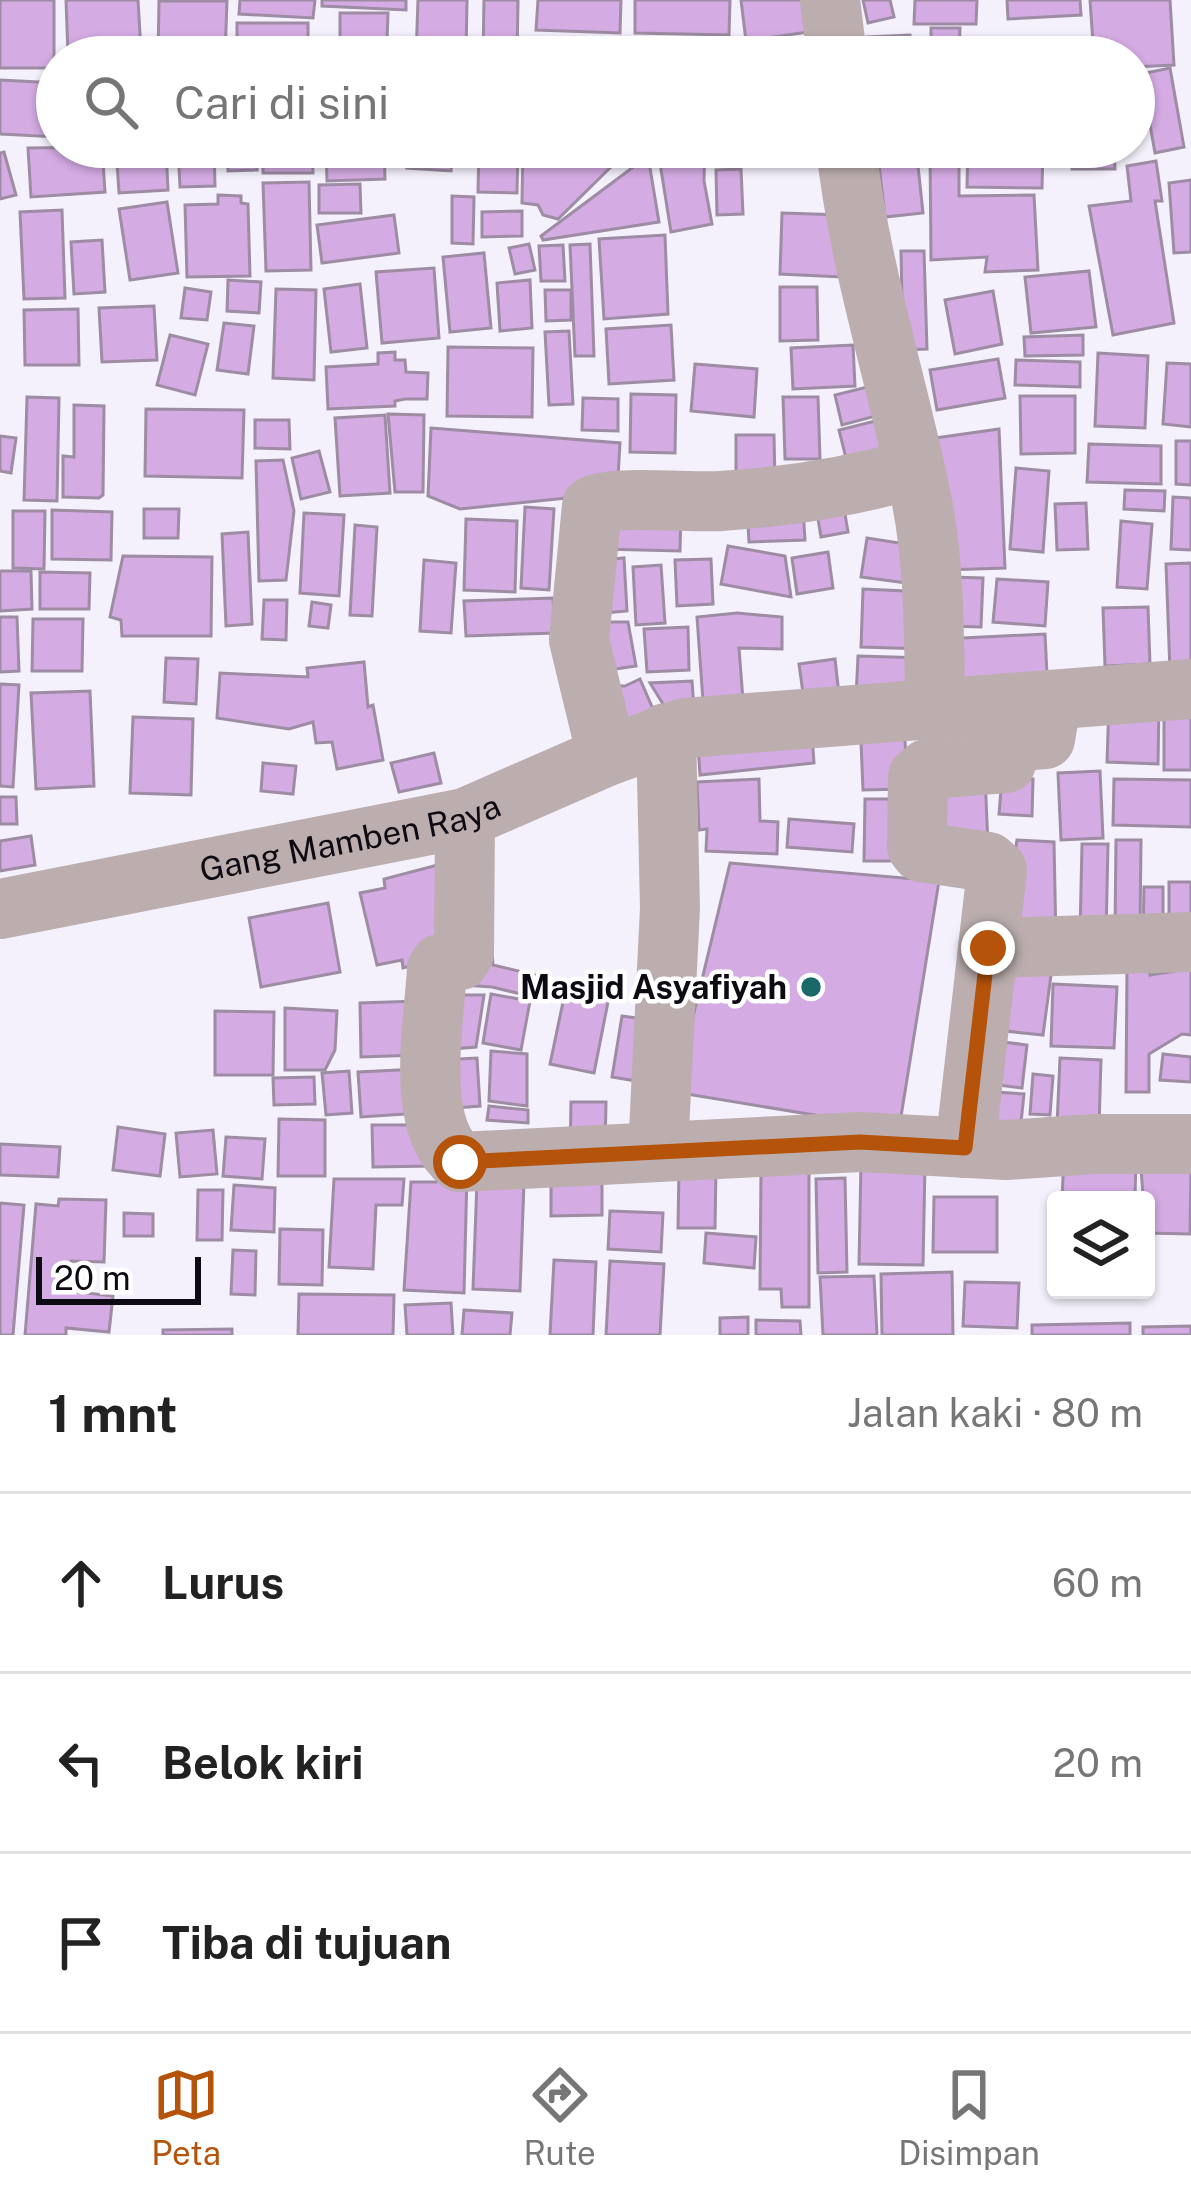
<!DOCTYPE html>
<html lang="id">
<head>
<meta charset="utf-8">
<style>
	:root { --surface:#fff; --page:#f2f2f2; --text:#222; --muted:#767676; --line:#e0e0e0; --accent:#b45309 }
	body { margin:0; font-family:"Public Sans",sans-serif; background:var(--page); color:var(--text) }
	.controls { position:absolute; right:36px; bottom:36px; display:grid; overflow:hidden; border-radius:12px; box-shadow:0 3px 9px #0004 }
	.controls button { width:108px; height:108px; display:grid; place-items:center; padding:0; border:0; border-bottom:3px solid var(--line); background:var(--surface); color:var(--text); font:60px sans-serif }
	.scale { position:absolute; left:36px; bottom:30px; width:165px; box-sizing:border-box; padding-left:12px; border:6px solid #0d0a13; border-top:0; font-size:33px; line-height:42px; white-space:nowrap; color:#0d0a13; -webkit-text-stroke:9px #fff; paint-order:stroke }
	.stop { position:absolute; width:36px; height:36px; margin:-27px; border:9px solid #b45309; border-radius:50%; background:#fff }
	.stop.end { background:#b45309; border-color:#fff; box-shadow:0 3px 12px #0008 }
	.list { margin:0; padding:0; list-style:none }
	h2 { display:flex; justify-content:space-between; align-items:center; height:156px; margin:0; padding:0 48px; font-size:51px }
	h2 small { font-size:39px; font-weight:400; color:var(--muted) }
	.list li { display:grid; grid-template-columns:78px 1fr auto; gap:36px; align-items:center; box-sizing:border-box; height:180px; padding:0 48px; border-top:3px solid var(--line) }
	.list b { display:block; font-size:45px; white-space:nowrap }
	.list em { font-size:39px; font-style:normal; color:var(--muted) }
	.icon { flex:none; width:66px; height:66px; fill:none; stroke:currentColor; stroke-width:2; stroke-linecap:round; stroke-linejoin:round }
	.map { position:relative; flex:none; width:1191px; height:1335px; overflow:hidden }
	.search { position:absolute; background:var(--surface); box-shadow:0 3px 9px #0004; left:36px; right:36px; top:36px; height:132px; display:flex; align-items:center; gap:30px; box-sizing:border-box; padding:0 42px; border-radius:66px; color:var(--muted); font-size:45px }
	.sheet { height:696px; background:var(--surface) }
	nav { display:flex; justify-content:space-around; align-items:center; box-sizing:border-box; height:168px; border-top:3px solid var(--line); background:var(--surface); font-size:33px; color:var(--muted) }
	nav a { display:grid; justify-items:center; gap:6px }
	nav .on { color:var(--accent) }
	.map>svg:first-child { display:block }
	.building { fill:#d4abe3; stroke:#9d8ca3; stroke-width:3 }
	.lines { fill:none; stroke-linecap:round; stroke-linejoin:round }
	.street { stroke:#bcaeae; stroke-width:60 }
	.route { stroke:#b45309; stroke-width:15 }
	.poi-dot { fill:#1b6869; stroke:#fff; stroke-width:4.5 }
	.labels { text-anchor:middle; stroke-width:9; stroke-linejoin:round; paint-order:stroke }
	.street-label { font-size:33px; fill:#0d0a13; stroke:#fff }
	.poi-label { font-size:33px; font-weight:bold; fill:#0d0a13; stroke:#fff; text-anchor:end }
</style>
</head>
<body>
<div class="map">
<svg width="1191" height="1335" viewBox="0 0 1191 1335">
	<rect width="100%" height="100%" fill="#f4f1fc"/>
	<!-- building -->
	<g class="building">
		<rect x="0" y="0" width="54" height="68"/>
		<path d="M66,0H138L141,50L68,54Z"/>
		<path d="M240,0H315L313,18L239,14Z"/>
		<path d="M322,0H406V10L322,6Z"/>
		<path d="M418,0H467L466,57H416Z"/>
		<path d="M484,0H518L517,57H483Z"/>
		<path d="M538,0H621L620,33L536,30Z"/>
		<path d="M635,0H730L729,35L635,33Z"/>
		<path d="M741,0H811L815,31L746,41Z"/>
		<path d="M863,0H890L894,17L868,23Z"/>
		<path d="M915,0H977L976,24H914Z"/>
		<path d="M1007,0H1080L1081,15L1008,19Z"/>
		<path d="M1090,0H1170L1174,65L1134,67V57H1094Z"/>
		<path d="M159,1H227L225,57H158Z"/>
		<path d="M340,13H388L387,41L340,39Z"/>
		<rect x="237" y="23" width="71" height="27"/>
		<path d="M931,28H960L959,57H931Z"/>
		<path d="M910,35L911,57H868L867,37Z"/>
		<path d="M623,40L622,57H533L532,41Z"/>
		<path d="M637,41L740,47L739,57H636Z"/>
		<path d="M331,44L388,46L387,57H330Z"/>
		<path d="M806,45L807,57H750V47Z"/>
		<path d="M1170,68L1184,147L1155,153L1141,74Z"/>
		<path d="M0,80L57,83V137L0,134Z"/>
		<path d="M102,147L105,192L31,197L28,148Z"/>
		<path d="M116,147H166L168,190L119,193Z"/>
		<path d="M178,147H214L215,186L180,187Z"/>
		<path d="M228,147H256L257,170L228,171Z"/>
		<path d="M263,147H312L313,173H263Z"/>
		<path d="M326,147H384L385,179L327,181Z"/>
		<path d="M408,147H453L451,171L407,168Z"/>
		<path d="M479,147H518L517,193L478,192Z"/>
		<path d="M523,147H616L617,161L558,219L543,215L538,205L522,203Z"/>
		<path d="M689,147H705L704,181L712,224L671,232L659,157L689,152Z"/>
		<path d="M712,147H751L750,162L711,160Z"/>
		<path d="M760,147H814V159L760,160Z"/>
		<path d="M877,147H916L923,213L885,217Z"/>
		<path d="M930,147H959V196L1034,195L1038,270L985,272L987,257L931,260Z"/>
		<path d="M968,147H1043L1042,188L967,187Z"/>
		<path d="M1071,147H1114L1115,169H1072Z"/>
		<path d="M4,152L16,195L0,199V153Z"/>
		<path d="M648,156L659,222L543,240L541,236Z"/>
		<path d="M1156,161L1162,201H1155L1174,323L1113,335L1089,206L1131,201L1127,166Z"/>
		<path d="M741,169L743,214L717,215L716,170Z"/>
		<path d="M1191,180V252L1174,253L1169,183Z"/>
		<path d="M309,182L311,270L266,271L263,183Z"/>
		<path d="M360,184L361,213H319V185Z"/>
		<path d="M218,195L241,196V203L248,204L250,276L187,277L185,205L218,204Z"/>
		<path d="M452,196L474,197L473,244L452,243Z"/>
		<path d="M167,202L178,273L130,280L119,209Z"/>
		<path d="M62,210L65,298L24,299L20,212Z"/>
		<path d="M522,211V236L482,237V212Z"/>
		<path d="M782,213L843,215L841,277L780,274Z"/>
		<path d="M394,215L399,253L322,263L317,225Z"/>
		<path d="M665,235L668,314L604,319L599,239Z"/>
		<path d="M102,240L105,292L74,294L71,242Z"/>
		<path d="M529,244L535,270L515,274L509,248Z"/>
		<path d="M590,244L594,356H575L570,245Z"/>
		<path d="M563,245L565,281H541L539,246Z"/>
		<path d="M901,251H924L927,349L903,350Z"/>
		<path d="M484,253L491,328L450,332L443,257Z"/>
		<path d="M434,268L439,338L382,343L376,272Z"/>
		<path d="M1089,271L1096,327L1031,333L1025,277Z"/>
		<path d="M228,280L261,282L259,313L227,311Z"/>
		<path d="M530,280L532,328L500,331L497,283Z"/>
		<path d="M360,284L367,348L331,352L324,289Z"/>
		<path d="M780,287H817L818,340L780,341Z"/>
		<path d="M185,288L211,292L207,320L181,318Z"/>
		<path d="M276,289L316,290L314,380L273,378Z"/>
		<path d="M545,290H571V320L546,321Z"/>
		<path d="M993,291L1002,344L955,354L945,300Z"/>
		<path d="M154,306L157,360L102,362L99,308Z"/>
		<path d="M78,309L79,365H25L24,310Z"/>
		<path d="M224,323L254,326L248,374L217,370Z"/>
		<path d="M671,325L674,380L609,384L606,329Z"/>
		<path d="M569,331L573,404L549,405L545,332Z"/>
		<path d="M170,335L208,344L195,395L157,385Z"/>
		<path d="M1083,335V355L1025,356L1024,337Z"/>
		<path d="M853,345L855,386L793,389L791,348Z"/>
		<path d="M448,347L533,348L532,417L447,416Z"/>
		<path d="M395,352V360H405L406,372L428,373L427,399H405L395,401V406L328,409L326,367L378,364V353Z"/>
		<path d="M1098,353L1148,356L1145,428L1095,426Z"/>
		<path d="M998,359L1005,398L937,410L930,370Z"/>
		<path d="M1016,360L1080,362V387L1015,385Z"/>
		<path d="M1167,363L1191,364V427L1163,424Z"/>
		<path d="M695,364L757,369L754,417L691,411Z"/>
		<path d="M879,384L887,413L842,425L835,395Z"/>
		<path d="M631,394L676,395L675,453L630,452Z"/>
		<path d="M1020,396H1075V453L1021,454Z"/>
		<path d="M27,397L59,398L57,501L24,500Z"/>
		<path d="M783,397H818L820,459H785Z"/>
		<path d="M583,398L618,399V431L582,430Z"/>
		<path d="M74,405L104,406L103,495L99,498L63,497V456L74,457Z"/>
		<path d="M146,409L244,410L242,478L145,476Z"/>
		<path d="M388,414L424,415L423,492H395Z"/>
		<path d="M385,415L390,493L340,496L335,418Z"/>
		<path d="M255,420H289L290,449L255,448Z"/>
		<path d="M879,420L891,468L851,478L839,430Z"/>
		<path d="M431,428L620,443L618,478L567,498L460,509L428,496Z"/>
		<path d="M999,429L1005,568L946,570L928,439Z"/>
		<path d="M736,435H774L775,483H736Z"/>
		<path d="M0,436L16,438L11,473L0,471Z"/>
		<path d="M1176,441H1191V485L1176,484Z"/>
		<path d="M1089,444L1161,446V484L1087,482Z"/>
		<path d="M319,451L330,492L301,499L292,458Z"/>
		<path d="M283,460L294,511L286,580L259,581L256,461Z"/>
		<path d="M1016,468L1049,471L1043,552L1010,549Z"/>
		<path d="M1125,490L1165,491L1164,511L1124,509Z"/>
		<path d="M842,496L848,532L821,537L815,501Z"/>
		<path d="M1173,497L1191,498V550L1171,549Z"/>
		<path d="M1086,503L1088,549L1057,550L1055,504Z"/>
		<path d="M525,507L554,509L549,590L521,588Z"/>
		<path d="M803,508L805,540L749,542L747,510Z"/>
		<path d="M144,509H179L178,538H144Z"/>
		<path d="M52,510L112,512L111,560L52,559Z"/>
		<path d="M602,510L681,512L680,551L601,549Z"/>
		<path d="M13,511H45L44,569L13,568Z"/>
		<path d="M304,513L344,515L339,596L300,593Z"/>
		<path d="M466,519L517,521L515,592L464,590Z"/>
		<path d="M1121,521L1152,524L1147,589L1117,587Z"/>
		<path d="M355,525L377,527L372,616L350,615Z"/>
		<path d="M248,532L252,624L226,626L222,534Z"/>
		<path d="M867,538L912,545L907,583L861,577Z"/>
		<path d="M728,546L785,556L791,597L721,584Z"/>
		<path d="M828,552L833,588L797,594L792,558Z"/>
		<path d="M123,556L212,557L211,636H122L121,620L110,617Z"/>
		<path d="M624,558L627,611L594,614L591,561Z"/>
		<path d="M711,559L713,604L677,606L675,560Z"/>
		<path d="M424,560L456,563L451,633L420,631Z"/>
		<path d="M1191,563V670L1170,671L1166,564Z"/>
		<path d="M661,565L665,623L636,625L633,567Z"/>
		<path d="M0,571H31L32,609L0,611Z"/>
		<path d="M40,572L90,573L89,609H40Z"/>
		<path d="M950,577L983,578L981,627L948,626Z"/>
		<path d="M997,579L1048,582L1045,626L993,622Z"/>
		<path d="M863,589L926,592L924,649L861,647Z"/>
		<path d="M553,598L555,633L466,636L464,601Z"/>
		<path d="M264,600H287L286,640L262,639Z"/>
		<path d="M312,602L331,605L328,628L309,626Z"/>
		<path d="M1148,607L1150,664L1105,666L1103,608Z"/>
		<path d="M737,613L782,617V649L739,648L744,713L704,715L697,617Z"/>
		<path d="M0,617H17L19,671L0,672Z"/>
		<path d="M33,619H83L82,671H32Z"/>
		<path d="M588,622H628L636,666L602,671Z"/>
		<path d="M688,627L689,670L647,672L644,629Z"/>
		<path d="M1045,634L1048,694L945,699L943,639Z"/>
		<path d="M858,656L925,658L923,701L856,698Z"/>
		<path d="M166,658L198,659L196,704L164,702Z"/>
		<path d="M835,659L840,703L805,708L799,664Z"/>
		<path d="M364,662L368,707L373,705L383,760L337,769L332,742L316,743L313,722L289,729L217,718L220,673L308,677L307,668Z"/>
		<path d="M640,679L659,723L620,747L601,685L625,686Z"/>
		<path d="M692,681L695,721L674,722L650,683Z"/>
		<path d="M0,684L19,685L13,787L0,786Z"/>
		<path d="M90,691L94,786L36,789L31,693Z"/>
		<rect x="1164" y="696" width="27" height="74"/>
		<path d="M1109,702L1159,703L1158,764L1107,762Z"/>
		<path d="M904,715L907,789L863,790L860,718Z"/>
		<path d="M133,717L193,719L191,795L130,793Z"/>
		<path d="M697,730L812,734L814,763L700,775Z"/>
		<path d="M434,753L441,783L399,792L391,763Z"/>
		<path d="M263,763L296,766L293,794L261,791Z"/>
		<path d="M1100,771L1103,838L1061,840L1058,773Z"/>
		<path d="M985,775L988,845L927,847L924,778Z"/>
		<path d="M1002,778L1033,779L1032,816L999,814Z"/>
		<path d="M759,779L760,821L778,822L777,854L706,851L707,829L699,830L697,782Z"/>
		<path d="M1114,779L1191,780V827L1113,825Z"/>
		<path d="M0,797H16L17,824H0Z"/>
		<path d="M865,799H908L909,861H864Z"/>
		<path d="M789,819L854,824L852,852L787,847Z"/>
		<path d="M31,836L35,865L0,871V841Z"/>
		<path d="M1017,840L1054,842L1056,943L1000,942Z"/>
		<path d="M1116,840H1141L1140,930H1115Z"/>
		<path d="M1082,844H1108L1106,935L1080,934Z"/>
		<path d="M453,861L459,954L403,968L402,960L377,965L360,893L385,888L384,879Z"/>
		<path d="M730,863L939,881L899,1129L675,1092Z"/>
		<rect x="1169" y="882" width="22" height="53"/>
		<path d="M1144,887H1163V936H1143Z"/>
		<path d="M328,903L340,972L261,987L249,918Z"/>
		<path d="M489,913L493,965L535,975L529,996L492,987L446,984Z"/>
		<path d="M995,953L1053,960L1043,1035L986,1029Z"/>
		<path d="M1191,953V1035L1182,1034L1149,1054V1092H1126L1127,969L1149,968L1150,975L1175,971Z"/>
		<path d="M567,983L610,992L594,1073L550,1064Z"/>
		<path d="M1053,984L1117,987L1114,1048L1051,1046Z"/>
		<path d="M491,994L530,1001L521,1050L483,1043Z"/>
		<path d="M443,995H484L476,1047L439,1050Z"/>
		<path d="M417,1001L419,1055L361,1057L360,1003Z"/>
		<path d="M285,1008L337,1011L335,1050L325,1070H285Z"/>
		<path d="M215,1011L274,1012L273,1075H215Z"/>
		<path d="M622,1016L644,1019L636,1081L612,1077Z"/>
		<path d="M987,1040L1027,1045L1022,1088L982,1083Z"/>
		<path d="M491,1051L527,1054V1106L489,1101Z"/>
		<path d="M1163,1054L1191,1057V1082L1160,1080Z"/>
		<path d="M477,1058L480,1106L443,1109L440,1060Z"/>
		<path d="M1060,1058L1101,1060L1099,1128L1057,1125Z"/>
		<path d="M418,1069L420,1113L361,1117L358,1072Z"/>
		<path d="M349,1071L352,1113L326,1115L322,1073Z"/>
		<path d="M1033,1074L1053,1076L1050,1115L1030,1114Z"/>
		<path d="M314,1077L315,1104L274,1105L273,1078Z"/>
		<path d="M981,1091L1024,1094L1019,1142L978,1138Z"/>
		<path d="M571,1102H606L605,1151H570Z"/>
		<path d="M489,1106L528,1110V1123L487,1120Z"/>
		<path d="M279,1119L325,1120V1176H278Z"/>
		<path d="M372,1125H433L434,1166L373,1167Z"/>
		<path d="M118,1127L165,1134L160,1176L113,1170Z"/>
		<path d="M213,1130L217,1174L180,1177L176,1133Z"/>
		<path d="M226,1137L265,1139L262,1179L223,1176Z"/>
		<path d="M0,1144L60,1147L58,1177L0,1175Z"/>
		<path d="M1064,1153L1136,1156L1135,1200H1062Z"/>
		<path d="M861,1163L925,1165L923,1265L859,1264Z"/>
		<path d="M602,1164V1215L551,1216V1165Z"/>
		<path d="M679,1167L716,1168L715,1228H678Z"/>
		<path d="M809,1168V1307H782L781,1289H760L761,1170Z"/>
		<path d="M1141,1169H1191L1190,1234L1146,1233Z"/>
		<path d="M442,1173L467,1174L464,1293L404,1290L411,1182H436Z"/>
		<path d="M845,1178L847,1272L818,1273L816,1179Z"/>
		<path d="M334,1179H404L402,1205H376L373,1269L329,1267Z"/>
		<path d="M477,1181L524,1183L520,1291L473,1289Z"/>
		<path d="M234,1185L275,1188L274,1232L231,1230Z"/>
		<path d="M198,1190H223L222,1240H197Z"/>
		<path d="M934,1197H997V1252H933Z"/>
		<path d="M59,1199L106,1200L104,1262L71,1261L69,1291L113,1296L109,1332L66,1328V1335H25L36,1204L58,1206Z"/>
		<path d="M0,1203L24,1205L13,1335H0Z"/>
		<path d="M610,1211L663,1213L661,1252L608,1249Z"/>
		<path d="M124,1213L153,1214V1236H124Z"/>
		<path d="M280,1229L323,1230L322,1285L279,1284Z"/>
		<path d="M706,1233L756,1237L754,1268L704,1263Z"/>
		<path d="M233,1250L256,1251L255,1295L231,1294Z"/>
		<path d="M554,1260L596,1262L593,1335H550Z"/>
		<path d="M610,1261L664,1264L660,1335H606Z"/>
		<path d="M952,1272L953,1335H882L881,1274Z"/>
		<path d="M874,1276L877,1335H823L820,1277Z"/>
		<path d="M965,1282L1019,1283L1017,1328L963,1326Z"/>
		<path d="M299,1294L394,1295L393,1335H298Z"/>
		<path d="M451,1303L453,1335H407L405,1305Z"/>
		<path d="M464,1310L512,1313L510,1335H462Z"/>
		<path d="M748,1317V1335H720V1318Z"/>
		<path d="M756,1320L800,1321L801,1335H756Z"/>
		<path d="M1130,1323V1335H1032V1325Z"/>
		<path d="M1191,1326V1335H1143V1327Z"/>
		<path d="M232,1329V1335H163V1330Z"/>
	</g>
	<g class="lines">
		<!-- street -->
		<g class="street">
			<path d="M830,0L837,57"/>
			<path d="M846,147C859,266 897,380 921,497C935,566 934,637 935,707"/>
			<path d="M607,756L579,640L592,506C611,495 692,503 721,501C786,497 850,487 913,469"/>
			<path d="M465,818L464,953L460,960L440,964L437,969C434,1024 414,1125 460,1162L860,1142L1006,1150L1093,1144H1191"/>
			<path id="s1" d="M0,909L465,818L607,756L685,728L1191,689"/>
			<path d="M988,948L1191,942"/>
			<path d="M965,1148L997,870L988,862L921,852L917,847L918,777L927,769L1006,763L1010,742L1045,739L1048,721L1035,719L1034,708"/>
			<path d="M658,1152L670,908L666,733"/>
		</g>
	</g>
	<g class="lines">
		<!-- route -->
		<path class="route" d="M460,1162L860,1142L965,1148L988,948"/>
	</g>
	<!-- markers -->
	<circle class="poi-dot" cx="811" cy="987" r="12"/>
	<g class="labels">
		<!-- street labels -->
		<g class="street-label">
			<text dy="12" stroke="none"><textPath href="#s1" startOffset="357">Gang Mamben Raya</textPath></text>
		</g>
		<!-- poi labels -->
		<g class="poi-label">
			<text x="787" y="999">Masjid Asyafiyah</text>
		</g>
	</g>
</svg>
<div class="controls">
<button><svg class="icon" aria-label="layers" viewBox="0 0 24 24"><path d="M12 4l9 5-9 5-9-5zM3 14l9 5 9-5"/></svg></button>
</div>
<div class="scale">20 m</div>
<div class="stop" style="left:460px;top:1162px"></div>
<div class="stop end" style="left:988px;top:948px"></div>
<div class="search"><svg class="icon" aria-label="search" viewBox="0 0 24 24"><circle cx="10" cy="10" r="6"/><path d="M15 15l6 6"/></svg>Cari di sini</div>
</div>
<section class="sheet">
<h2>1 mnt<small>Jalan kaki · 80 m</small></h2>
<ul class="list">
<li><svg class="icon" aria-label="ahead" viewBox="0 0 24 24"><path d="M12 20V5M6 11l6-6 6 6"/></svg><div><b>Lurus</b></div><em>60 m</em></li>
<li><svg class="icon" aria-label="left" viewBox="0 0 24 24"><path d="M17 20v-9H6M10 6l-5 5 5 5"/></svg><div><b>Belok kiri</b></div><em>20 m</em></li>
<li><svg class="icon" aria-label="arrive" viewBox="0 0 24 24"><path d="M6 21V4h12l-3 4 3 4H6"/></svg><div><b>Tiba di tujuan</b></div></li>
</ul>
</section>
<nav>
<a class="on"><svg class="icon" aria-label="map" viewBox="0 0 24 24"><path d="M3 6l6-2 6 2 6-2v14l-6 2-6-2-6 2zM9 4v14M15 6v14"/></svg>Peta</a>
<a><svg class="icon" aria-label="directions" viewBox="0 0 24 24"><path d="M12 3l9 9-9 9-9-9zM9 14v-3h6M13 9l2 2-2 2"/></svg>Rute</a>
<a><svg class="icon" aria-label="saved" viewBox="0 0 24 24"><path d="M7 4h10v16l-5-4-5 4z"/></svg>Disimpan</a>
</nav>
</body>
</html>
